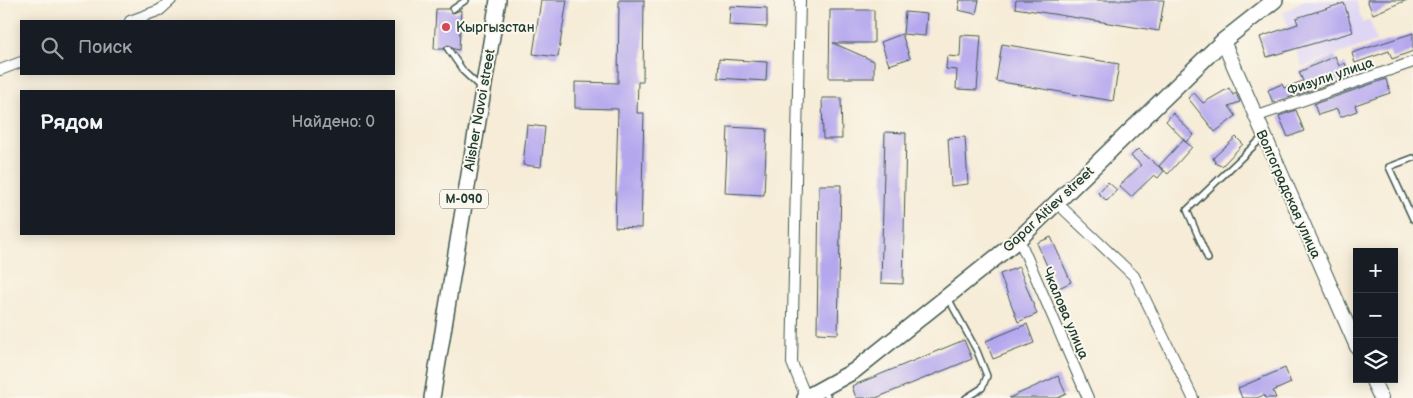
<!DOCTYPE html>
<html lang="ru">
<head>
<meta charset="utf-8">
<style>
	:root { --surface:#171b24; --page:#242831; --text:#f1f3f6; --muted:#9ea1a6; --line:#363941 }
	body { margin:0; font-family:"Balsamiq Sans",sans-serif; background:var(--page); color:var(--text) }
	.controls { position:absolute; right:15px; bottom:15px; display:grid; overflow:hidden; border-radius:0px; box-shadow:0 2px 12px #0003 }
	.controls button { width:45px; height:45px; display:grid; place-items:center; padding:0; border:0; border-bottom:1px solid var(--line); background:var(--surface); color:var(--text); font:25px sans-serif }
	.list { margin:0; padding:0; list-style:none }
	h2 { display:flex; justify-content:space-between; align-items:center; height:65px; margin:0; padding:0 20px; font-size:21px }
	h2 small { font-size:16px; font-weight:400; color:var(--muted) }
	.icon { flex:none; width:28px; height:28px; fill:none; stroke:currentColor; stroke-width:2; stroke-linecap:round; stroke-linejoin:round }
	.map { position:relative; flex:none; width:1413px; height:398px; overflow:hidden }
	.search { position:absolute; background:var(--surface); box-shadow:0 2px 12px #0003; left:20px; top:20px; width:375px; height:55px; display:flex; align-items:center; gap:12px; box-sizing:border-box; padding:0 18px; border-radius:0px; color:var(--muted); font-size:19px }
	.panel { position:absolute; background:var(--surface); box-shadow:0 2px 12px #0003; left:20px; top:90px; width:375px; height:145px; border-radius:0px }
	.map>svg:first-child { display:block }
	.built { fill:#dfd5f5 }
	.building { fill:#b5a7ee }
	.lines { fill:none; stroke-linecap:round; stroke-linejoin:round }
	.lane-casing { stroke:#3f574c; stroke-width:8 }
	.street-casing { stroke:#3f574c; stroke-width:12 }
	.secondary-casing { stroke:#3f574c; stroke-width:16 }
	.primary-casing { stroke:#3f574c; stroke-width:18 }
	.lane { stroke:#fff; stroke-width:5 }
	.street { stroke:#fff; stroke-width:10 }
	.secondary { stroke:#fff; stroke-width:14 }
	.primary { stroke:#fff; stroke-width:15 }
	.poi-dot { fill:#d1495b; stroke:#fbf7ec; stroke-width:2 }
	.labels { text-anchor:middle; stroke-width:4; stroke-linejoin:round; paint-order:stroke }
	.shield { fill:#fbf7ec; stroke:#61756b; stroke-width:1 }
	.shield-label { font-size:12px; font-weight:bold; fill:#1f3d34 }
	.poi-label { font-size:14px; fill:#1f3d34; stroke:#fbf7ec; text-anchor:start }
	.street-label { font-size:14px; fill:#1f3d34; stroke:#fbf7ec }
</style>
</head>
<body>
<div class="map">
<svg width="1413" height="398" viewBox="0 0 1413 398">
	<rect width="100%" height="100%" fill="#fbf7ec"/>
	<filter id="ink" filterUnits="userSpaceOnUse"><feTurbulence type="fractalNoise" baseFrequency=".02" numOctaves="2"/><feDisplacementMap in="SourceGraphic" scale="10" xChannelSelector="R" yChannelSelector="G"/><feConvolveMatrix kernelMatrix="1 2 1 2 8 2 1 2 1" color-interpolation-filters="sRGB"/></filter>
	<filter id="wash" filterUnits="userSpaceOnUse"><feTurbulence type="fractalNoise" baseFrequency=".0096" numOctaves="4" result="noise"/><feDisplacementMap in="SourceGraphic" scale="20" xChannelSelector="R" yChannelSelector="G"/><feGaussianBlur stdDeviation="1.12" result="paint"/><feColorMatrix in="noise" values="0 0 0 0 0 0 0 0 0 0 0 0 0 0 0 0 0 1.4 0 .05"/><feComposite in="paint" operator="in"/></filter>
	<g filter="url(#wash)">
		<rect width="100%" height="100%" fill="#f6ecd7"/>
		<!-- built -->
		<path class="built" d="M1304,0H1356L1362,23L1370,20L1376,41L1302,67L1283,13Z"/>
		<g id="blocks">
			<!-- building -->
			<g class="building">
				<path d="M541,0H567L558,57L533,54Z"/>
				<path d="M619,0H644L643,82H638L637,113H644L641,228L615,227L618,109L575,108V82L618,83Z"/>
				<path d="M960,0H979L976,14L958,10Z"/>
				<path d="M1016,0H1164L1159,31L1015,8Z"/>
				<path d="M1367,0H1407L1373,14Z"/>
				<path d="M1344,3L1353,32L1267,57L1260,37L1298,24L1296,18Z"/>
				<path d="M730,6L767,8V27L729,25Z"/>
				<path d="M436,9H449L453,13L461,10L459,50L454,49L448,45L444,49H434Z"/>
				<path d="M830,10H874V43H833L874,61V78H829Z"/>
				<path d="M905,12L927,14L925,36L903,34Z"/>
				<path d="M1413,33V51L1392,59L1389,51L1355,63L1352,53Z"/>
				<path d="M902,34L910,58L889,65L881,42Z"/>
				<path d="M961,35L981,36L977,90L956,89L957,70L946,69L947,56L960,57Z"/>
				<path d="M1002,44L1119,64L1113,101L996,81Z"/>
				<path d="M1335,56L1339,66L1345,63L1350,77L1273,103L1268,90L1282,84L1284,88L1303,81L1299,72Z"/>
				<path d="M719,59L767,62L766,81L718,78Z"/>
				<path d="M1386,79L1390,93L1355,105L1357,111L1340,117L1337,109L1318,115L1314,104Z"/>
				<path d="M1229,88L1233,95L1236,93L1240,102L1229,106L1236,116L1215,132L1188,98L1194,93L1203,103Z"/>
				<path d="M822,98H841L842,139H823Z"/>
				<path d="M1296,110L1304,131L1288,137L1279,116Z"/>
				<path d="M1173,113L1194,135L1186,142L1166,121Z"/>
				<path d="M527,125L545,127L541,167L523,165Z"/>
				<path d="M728,127L767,129L764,195L725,193Z"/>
				<path d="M885,132L906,133L903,284L881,283Z"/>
				<path d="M965,137L968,184L951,186L948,138Z"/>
				<path d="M1236,137L1243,144L1222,166L1216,164L1213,158Z"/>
				<path d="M1183,140L1192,147L1168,174L1159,166Z"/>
				<path d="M1138,149L1164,171L1158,178L1154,175L1131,197L1119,186L1141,165L1131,156Z"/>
				<path d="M1108,182L1117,190L1107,201L1098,193Z"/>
				<path d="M819,185H841L838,334L817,333Z"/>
				<path d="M1051,237L1071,282L1057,289L1037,243Z"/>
				<path d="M1019,267L1037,314L1018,322L1000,274Z"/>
				<path d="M1027,324L1034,343L993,359L986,341Z"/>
				<path d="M964,340L972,359L876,398H856L852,386Z"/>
				<path d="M1285,368L1291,383L1273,391L1276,398H1265L1264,395L1257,398H1242L1238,388Z"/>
				<path d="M1058,376L1066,394L1058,398H1009Z"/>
			</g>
		</g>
	</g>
	<g filter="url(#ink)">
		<use href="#blocks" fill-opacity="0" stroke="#3f574c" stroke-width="1"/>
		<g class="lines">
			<defs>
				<g id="lane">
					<path d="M453,9L466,0"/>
					<path d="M448,49L464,72L480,87"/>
					<path d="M1413,158L1389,167L1413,219"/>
					<path d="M1208,259L1187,210L1263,137"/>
					<path d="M948,298L977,351L987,376L982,388L966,398"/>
					<path d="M823,389L828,398"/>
				</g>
				<g id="street">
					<path d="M800,0L792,363L806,397"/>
					<path d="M130,21L160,10L171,0"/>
					<path d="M0,70L21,62"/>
					<path d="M1255,117L1413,62"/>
					<path d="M1057,203L1134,276L1193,398"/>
					<path d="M1019,239L1088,398"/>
				</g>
				<g id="secondary">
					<path d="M1223,41L1357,347"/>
					<path d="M1372,379L1381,398"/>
				</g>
				<g id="primary">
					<path d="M432,398L498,0"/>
					<path d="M805,398L854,371L1019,239L1223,41L1275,0"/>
				</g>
			</defs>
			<!-- lane casing -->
			<use href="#lane" class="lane-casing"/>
			<!-- street casing -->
			<use href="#street" class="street-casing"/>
			<!-- secondary casing -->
			<use href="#secondary" class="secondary-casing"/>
			<!-- primary casing -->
			<use href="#primary" class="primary-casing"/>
			<!-- lane -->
			<use href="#lane" class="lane"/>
			<!-- street -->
			<use href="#street" class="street"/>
			<!-- secondary -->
			<use href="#secondary" class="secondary"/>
			<!-- primary -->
			<use href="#primary" class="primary"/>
		</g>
	</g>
	<!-- markers -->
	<circle class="poi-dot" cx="446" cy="27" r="5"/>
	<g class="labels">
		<!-- shield labels -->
		<rect class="shield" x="440" y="189.5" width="48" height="19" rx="4"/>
		<g class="shield-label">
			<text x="464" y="203">М-090</text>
		</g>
		<!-- poi labels -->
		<g class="poi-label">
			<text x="456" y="32">Кыргызстан</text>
		</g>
		<!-- street labels -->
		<g class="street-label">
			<text transform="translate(1330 76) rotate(-19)" y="5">Физули улица</text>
			<text transform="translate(479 110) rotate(-80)" y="5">Alisher Navoi street</text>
			<text transform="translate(1289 194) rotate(66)" y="5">Волгоградская улица</text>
			<text transform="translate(1048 209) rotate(-43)" y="5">Gapar Aitiev street</text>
			<text transform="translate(1066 313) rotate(67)" y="5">Чкалова улица</text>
		</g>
	</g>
</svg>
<div class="controls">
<button>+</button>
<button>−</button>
<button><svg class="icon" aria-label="layers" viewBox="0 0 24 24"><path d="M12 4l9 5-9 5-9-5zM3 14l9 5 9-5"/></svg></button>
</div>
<div class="search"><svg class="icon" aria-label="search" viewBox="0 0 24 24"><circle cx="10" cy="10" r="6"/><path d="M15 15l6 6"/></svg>Поиск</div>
<section class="panel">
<h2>Рядом<small>Найдено: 0</small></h2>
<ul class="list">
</ul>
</section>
</div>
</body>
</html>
